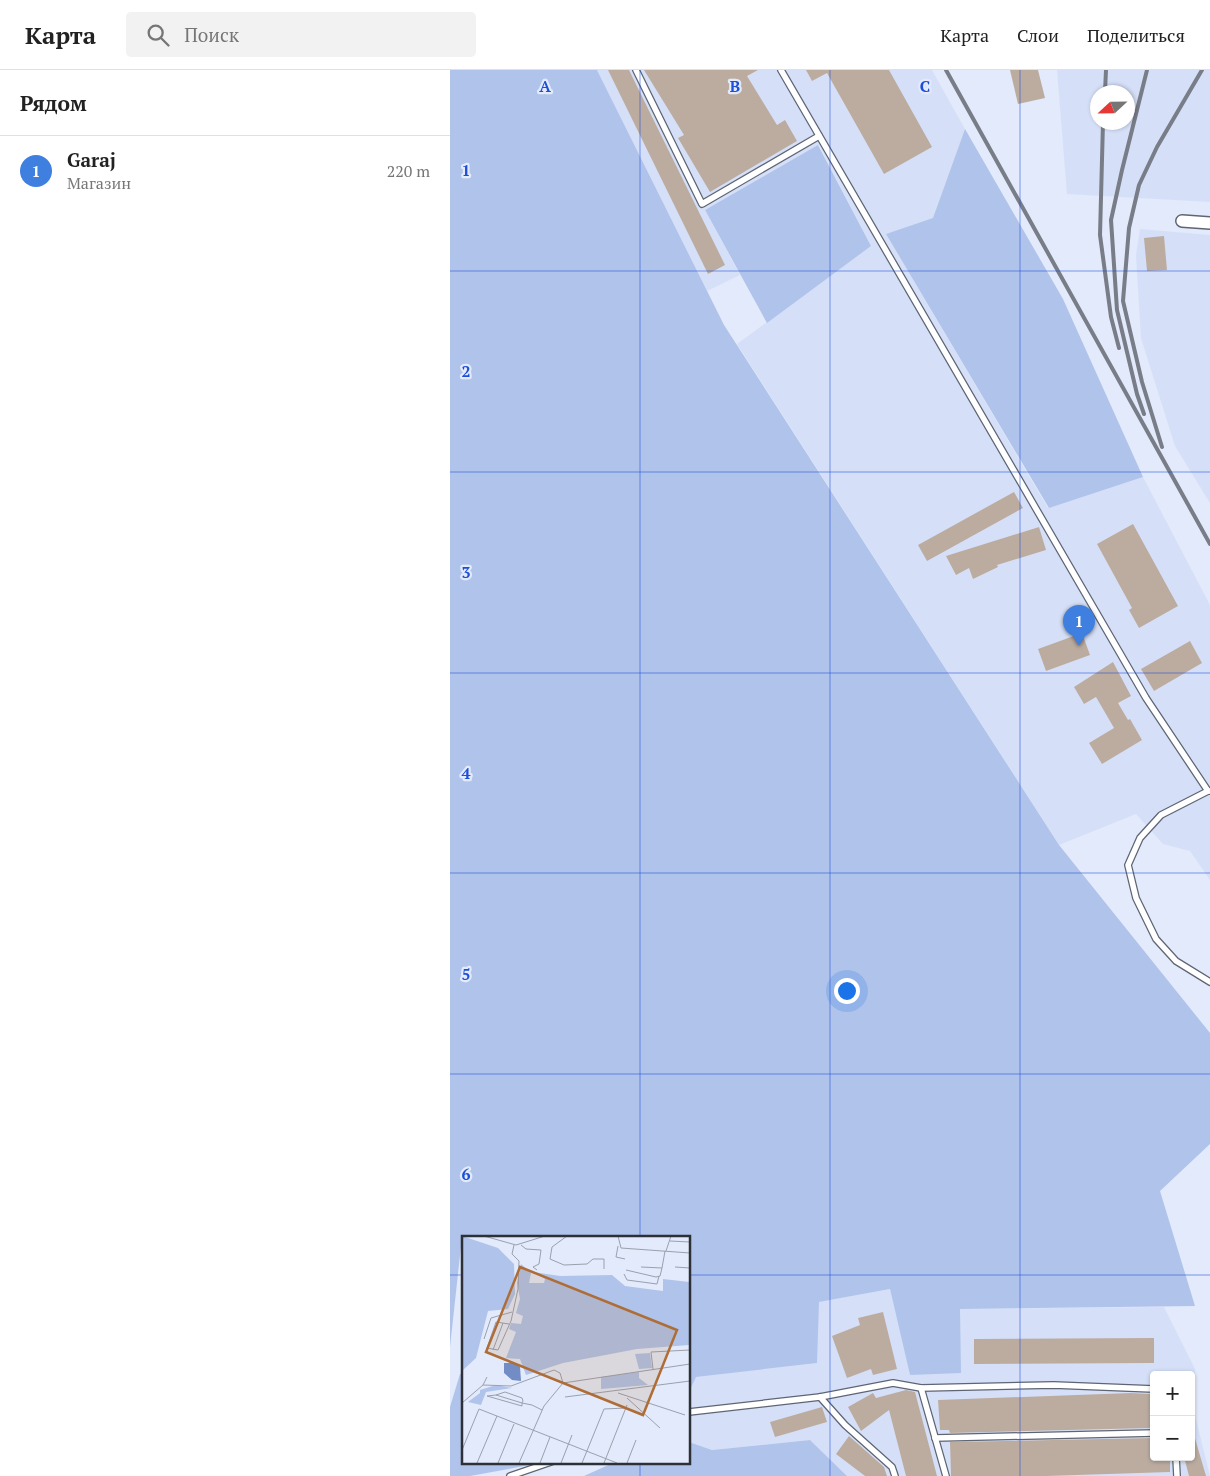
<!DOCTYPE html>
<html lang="ru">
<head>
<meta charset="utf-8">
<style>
	:root { --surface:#fff; --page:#f2f2f2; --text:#222; --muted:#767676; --line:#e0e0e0; --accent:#ae6d37 }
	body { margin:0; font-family:"PT Serif",serif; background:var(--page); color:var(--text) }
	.controls { position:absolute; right:15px; bottom:15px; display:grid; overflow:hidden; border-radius:5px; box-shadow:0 1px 4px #0004 }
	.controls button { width:45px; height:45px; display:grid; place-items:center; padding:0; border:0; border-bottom:1px solid var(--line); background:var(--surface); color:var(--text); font:25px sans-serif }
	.compass { position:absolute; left:640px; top:15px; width:45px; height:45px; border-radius:50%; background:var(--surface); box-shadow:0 1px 4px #0004; rotate:248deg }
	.you { position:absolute; left:396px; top:920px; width:18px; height:18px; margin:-12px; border:4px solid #fff; border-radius:50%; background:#1a73e8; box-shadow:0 0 0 8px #1a73e833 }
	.badge { display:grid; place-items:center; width:32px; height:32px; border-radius:50%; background:var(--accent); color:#fff; font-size:16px; font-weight:700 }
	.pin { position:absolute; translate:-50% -41px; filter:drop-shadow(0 1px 2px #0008) }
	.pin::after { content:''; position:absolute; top:26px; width:18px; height:15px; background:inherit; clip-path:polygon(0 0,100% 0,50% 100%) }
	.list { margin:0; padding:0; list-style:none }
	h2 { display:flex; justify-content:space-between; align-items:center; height:65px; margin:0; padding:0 20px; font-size:21px }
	h2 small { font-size:16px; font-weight:400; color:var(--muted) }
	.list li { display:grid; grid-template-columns:32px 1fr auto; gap:15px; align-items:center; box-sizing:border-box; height:70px; padding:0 20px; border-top:1px solid var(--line) }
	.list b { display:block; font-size:19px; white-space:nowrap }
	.list p { margin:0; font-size:16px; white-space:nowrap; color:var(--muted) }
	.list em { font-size:16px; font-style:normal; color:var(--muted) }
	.icon { flex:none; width:28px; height:28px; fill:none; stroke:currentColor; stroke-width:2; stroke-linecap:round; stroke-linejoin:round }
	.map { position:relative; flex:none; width:760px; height:1406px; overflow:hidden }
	header { display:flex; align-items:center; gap:30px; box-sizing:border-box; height:70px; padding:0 25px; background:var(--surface); border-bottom:1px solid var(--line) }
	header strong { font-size:24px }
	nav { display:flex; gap:28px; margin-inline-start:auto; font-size:18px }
	.search { width:350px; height:45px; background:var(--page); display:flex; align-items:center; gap:12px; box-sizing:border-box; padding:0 18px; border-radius:5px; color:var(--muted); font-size:19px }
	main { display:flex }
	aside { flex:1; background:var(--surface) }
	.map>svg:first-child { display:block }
	.built { fill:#d5e0f8; fill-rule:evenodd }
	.green { fill:#b0c3ea }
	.building { fill:#bcaca0 }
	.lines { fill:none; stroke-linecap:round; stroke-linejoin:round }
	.service-casing { stroke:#5e6573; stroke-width:8 }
	.minor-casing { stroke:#5e6573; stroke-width:14 }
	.service { stroke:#fff; stroke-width:5.5 }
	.minor { stroke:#fff; stroke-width:11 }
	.rail { stroke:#787d88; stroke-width:4 }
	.grid { fill:none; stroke:#1d4ed8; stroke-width:1; stroke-opacity:0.55 }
	.inset-road { fill:none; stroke:#9aa0ad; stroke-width:1 }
	.view { fill:#ae6d37; fill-opacity:0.15; stroke:#ae6d37; stroke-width:2.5 }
	.inset-edge { fill:none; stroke:#2d3037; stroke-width:2.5 }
	.grid-label { font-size:16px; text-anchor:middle; font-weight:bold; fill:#1d4ed8; stroke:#e2eafb; stroke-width:4.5; stroke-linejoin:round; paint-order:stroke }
</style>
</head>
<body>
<header>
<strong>Карта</strong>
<div class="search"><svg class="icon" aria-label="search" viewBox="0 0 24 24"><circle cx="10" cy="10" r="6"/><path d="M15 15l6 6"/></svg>Поиск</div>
<nav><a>Карта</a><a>Слои</a><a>Поделиться</a></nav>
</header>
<main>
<aside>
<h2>Рядом<small></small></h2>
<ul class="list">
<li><span class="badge" style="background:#3f7fe0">1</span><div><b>Garaj</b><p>Магазин</p></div><em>220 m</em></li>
</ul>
</aside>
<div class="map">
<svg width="760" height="1406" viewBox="0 0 760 1406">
	<rect width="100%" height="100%" fill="#e2eafb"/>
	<!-- built -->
	<g class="built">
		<path d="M147,0H482L515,59L483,149L436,164L598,438L693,407L760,535V810L740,781L713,774L686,744L609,775L287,274L421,176L369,75L255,140L290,205L257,221Z"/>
		<path d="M607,0H760V132L617,124ZM678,22V52H648V22Z"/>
		<path d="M690,159L760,165V433L725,376L691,268L686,185Z"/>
		<path d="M440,1219L460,1305L510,1239L714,1237L745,1299L744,1341L760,1406H397L360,1370L262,1380L239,1372V1322L245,1307L366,1293L368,1232ZM704,1305H741V1387H704Z"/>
	</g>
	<!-- green -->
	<g class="green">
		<path d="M0,0H147L274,255L609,775L760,963V1074L710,1121L745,1236L510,1239L511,1303L460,1305L440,1219L369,1232L367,1293L246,1307L239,1322V1167H14V1175L11,1176L0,1277Z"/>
		<path d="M515,59L613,229L693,407L599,438L436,164L483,148Z"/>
		<path d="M368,75L421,176L317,253L255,140Z"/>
		<path d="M10,1304H14V1392H96L20,1406H0V1337Z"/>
		<path d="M360,1370L397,1406H134L165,1392H239V1372L262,1380Z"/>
	</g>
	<!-- building -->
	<g class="building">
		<path d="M158,0H179L275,195L258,204Z"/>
		<path d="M194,0H308L297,6L327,55L335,50L347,71L260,122L228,68L234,65Z"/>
		<path d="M356,0H439L482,77L434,104L377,3L362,11Z"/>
		<path d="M560,0H588L595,28L568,34Z"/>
		<path d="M714,166L717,200L697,201L694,168Z"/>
		<path d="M564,422L573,438L477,491L468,475Z"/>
		<path d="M683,454L728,536L689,558L679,540L682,538L647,474Z"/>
		<path d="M589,457L596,480L547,495L548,497L523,509L519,498L506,505L496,486Z"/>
		<path d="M632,563L640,585L596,601L588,579Z"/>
		<path d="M740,571L752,593L704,621L691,599Z"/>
		<path d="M663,592L681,626L668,633L678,650L680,649L692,670L652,694L639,673L664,658L646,627L634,634L624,617Z"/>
		<path d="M433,1242L447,1299L423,1305L421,1299L397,1308L382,1266L410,1255L408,1248Z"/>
		<path d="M704,1268V1293L524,1294V1269Z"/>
		<path d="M456,1320L465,1322L487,1406H456L439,1340L411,1361L398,1337L423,1323L426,1328Z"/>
		<path d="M681,1323L701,1324L702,1358L500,1363L499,1360H490L488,1330Z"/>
		<path d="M372,1337L377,1352L325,1367L320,1352Z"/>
		<path d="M744,1365L756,1406H739L734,1387H741V1366Z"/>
		<path d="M399,1366L434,1397L437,1406H415L386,1384Z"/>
		<path d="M702,1368L704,1387H720V1402L596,1406H501L500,1372Z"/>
	</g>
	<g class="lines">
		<defs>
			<g id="service">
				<path d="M186,0L252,134L369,66"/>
				<path d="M331,0L696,628L758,721H760"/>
				<path d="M758,721L711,745L690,768L678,795L686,828L706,869L726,891L760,912"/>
				<path d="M471,1318L496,1406"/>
				<path d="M370,1327L395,1355L442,1397L445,1406"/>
				<path d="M239,1342L370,1327L443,1313L471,1318L604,1315L704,1319"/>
				<path d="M485,1368L704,1363"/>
				<path d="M726,1387L727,1406"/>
				<path d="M60,1406L101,1392"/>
			</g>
			<path id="minor" d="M732,151L760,153"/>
		</defs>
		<!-- service casing -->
		<use href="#service" class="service-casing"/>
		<!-- minor casing -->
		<use href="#minor" class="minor-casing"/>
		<!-- service -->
		<use href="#service" class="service"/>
		<!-- minor -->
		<use href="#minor" class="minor"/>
		<!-- rail -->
		<g class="rail">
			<path d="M496,0L760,474"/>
			<path d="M655,22L656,0"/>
			<path d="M653,52L650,165L661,247L669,278"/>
			<path d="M694,344L687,324L667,240L661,150L672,100L697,0"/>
			<path d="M712,377L692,312L673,231L679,158L689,115L707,77L752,0"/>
		</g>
	</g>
	<!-- grid -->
	<path class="grid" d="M190,0V1167M380,0V1406M570,0V1406M0,201H760M0,402H760M0,603H760M0,803H760M0,1004H760M0,1205H14M239,1205H760M190,1392V1406"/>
	<!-- overview -->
	<g transform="translate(12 1166)">
		<rect width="228" height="228" fill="#e2eafb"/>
		<path d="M0,0L36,12L52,28L53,58L46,73L26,75L14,122L0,135ZM59,28L69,37L67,47H82L83,43L71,36L98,40L150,39L163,50L201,55V43L227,46V109L175,113L101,127L64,139L58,123L44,122L54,96L47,93L49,87L59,88L61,80L54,77L58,63L55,47ZM188,117L190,132L177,133L173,118ZM177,136V142L186,149L139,153V141ZM34,149L50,152L24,156L19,169L6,166L18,157V154Z" fill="#b0c3ea"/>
		<path d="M42,127H53L58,131L59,145L50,144L42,137Z" fill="#728cc5"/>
		<path class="inset-road" d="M22,0L54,9L83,0M105,0L90,11L88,23L102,29L125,28L131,23H142V33M156,0L159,12L228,17M208,5L228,6M59,9L64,13L79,14L77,28L71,31L75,34M156,10L154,21L163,23M204,15L209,0M179,31L200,32L203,15M213,31L228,32M164,34L194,41L198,40L200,32M162,38L165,44L195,48L197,40M47,88L34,86L25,112L36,114L49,85L56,53L57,25L50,18L52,9M22,103L29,82L50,76M31,114L41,87M191,133L189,116L228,114M21,149L49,150L92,134L98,137L101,147M156,157L223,179M34,159L43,156L60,162L61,165L60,167V170L25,160L34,159L60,167L70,169L80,174M103,161L228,145M165,162L198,192M0,167L21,149L25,141M0,214L17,173L155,227M15,227L35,180M36,227L52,188M57,227L82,170L101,147L228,128M78,227L88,201M99,227L110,199M120,227L142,173L164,172M142,227L165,169M165,227L174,204"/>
		<path class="view" d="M58,31L215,94L181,179L24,116Z"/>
		<rect width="228" height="228" class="inset-edge"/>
	</g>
	<g class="grid-label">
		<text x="95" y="22">A</text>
		<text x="285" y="22">B</text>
		<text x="475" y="22">C</text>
		<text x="16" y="106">1</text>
		<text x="16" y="307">2</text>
		<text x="16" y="508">3</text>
		<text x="16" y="709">4</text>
		<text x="16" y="910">5</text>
		<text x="16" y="1110">6</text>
	</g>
</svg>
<div class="controls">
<button>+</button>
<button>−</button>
</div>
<svg class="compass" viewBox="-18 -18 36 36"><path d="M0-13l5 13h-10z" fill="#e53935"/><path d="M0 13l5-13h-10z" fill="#767676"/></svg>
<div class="you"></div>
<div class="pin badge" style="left:629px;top:576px;background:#3f7fe0">1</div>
</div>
</main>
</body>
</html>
